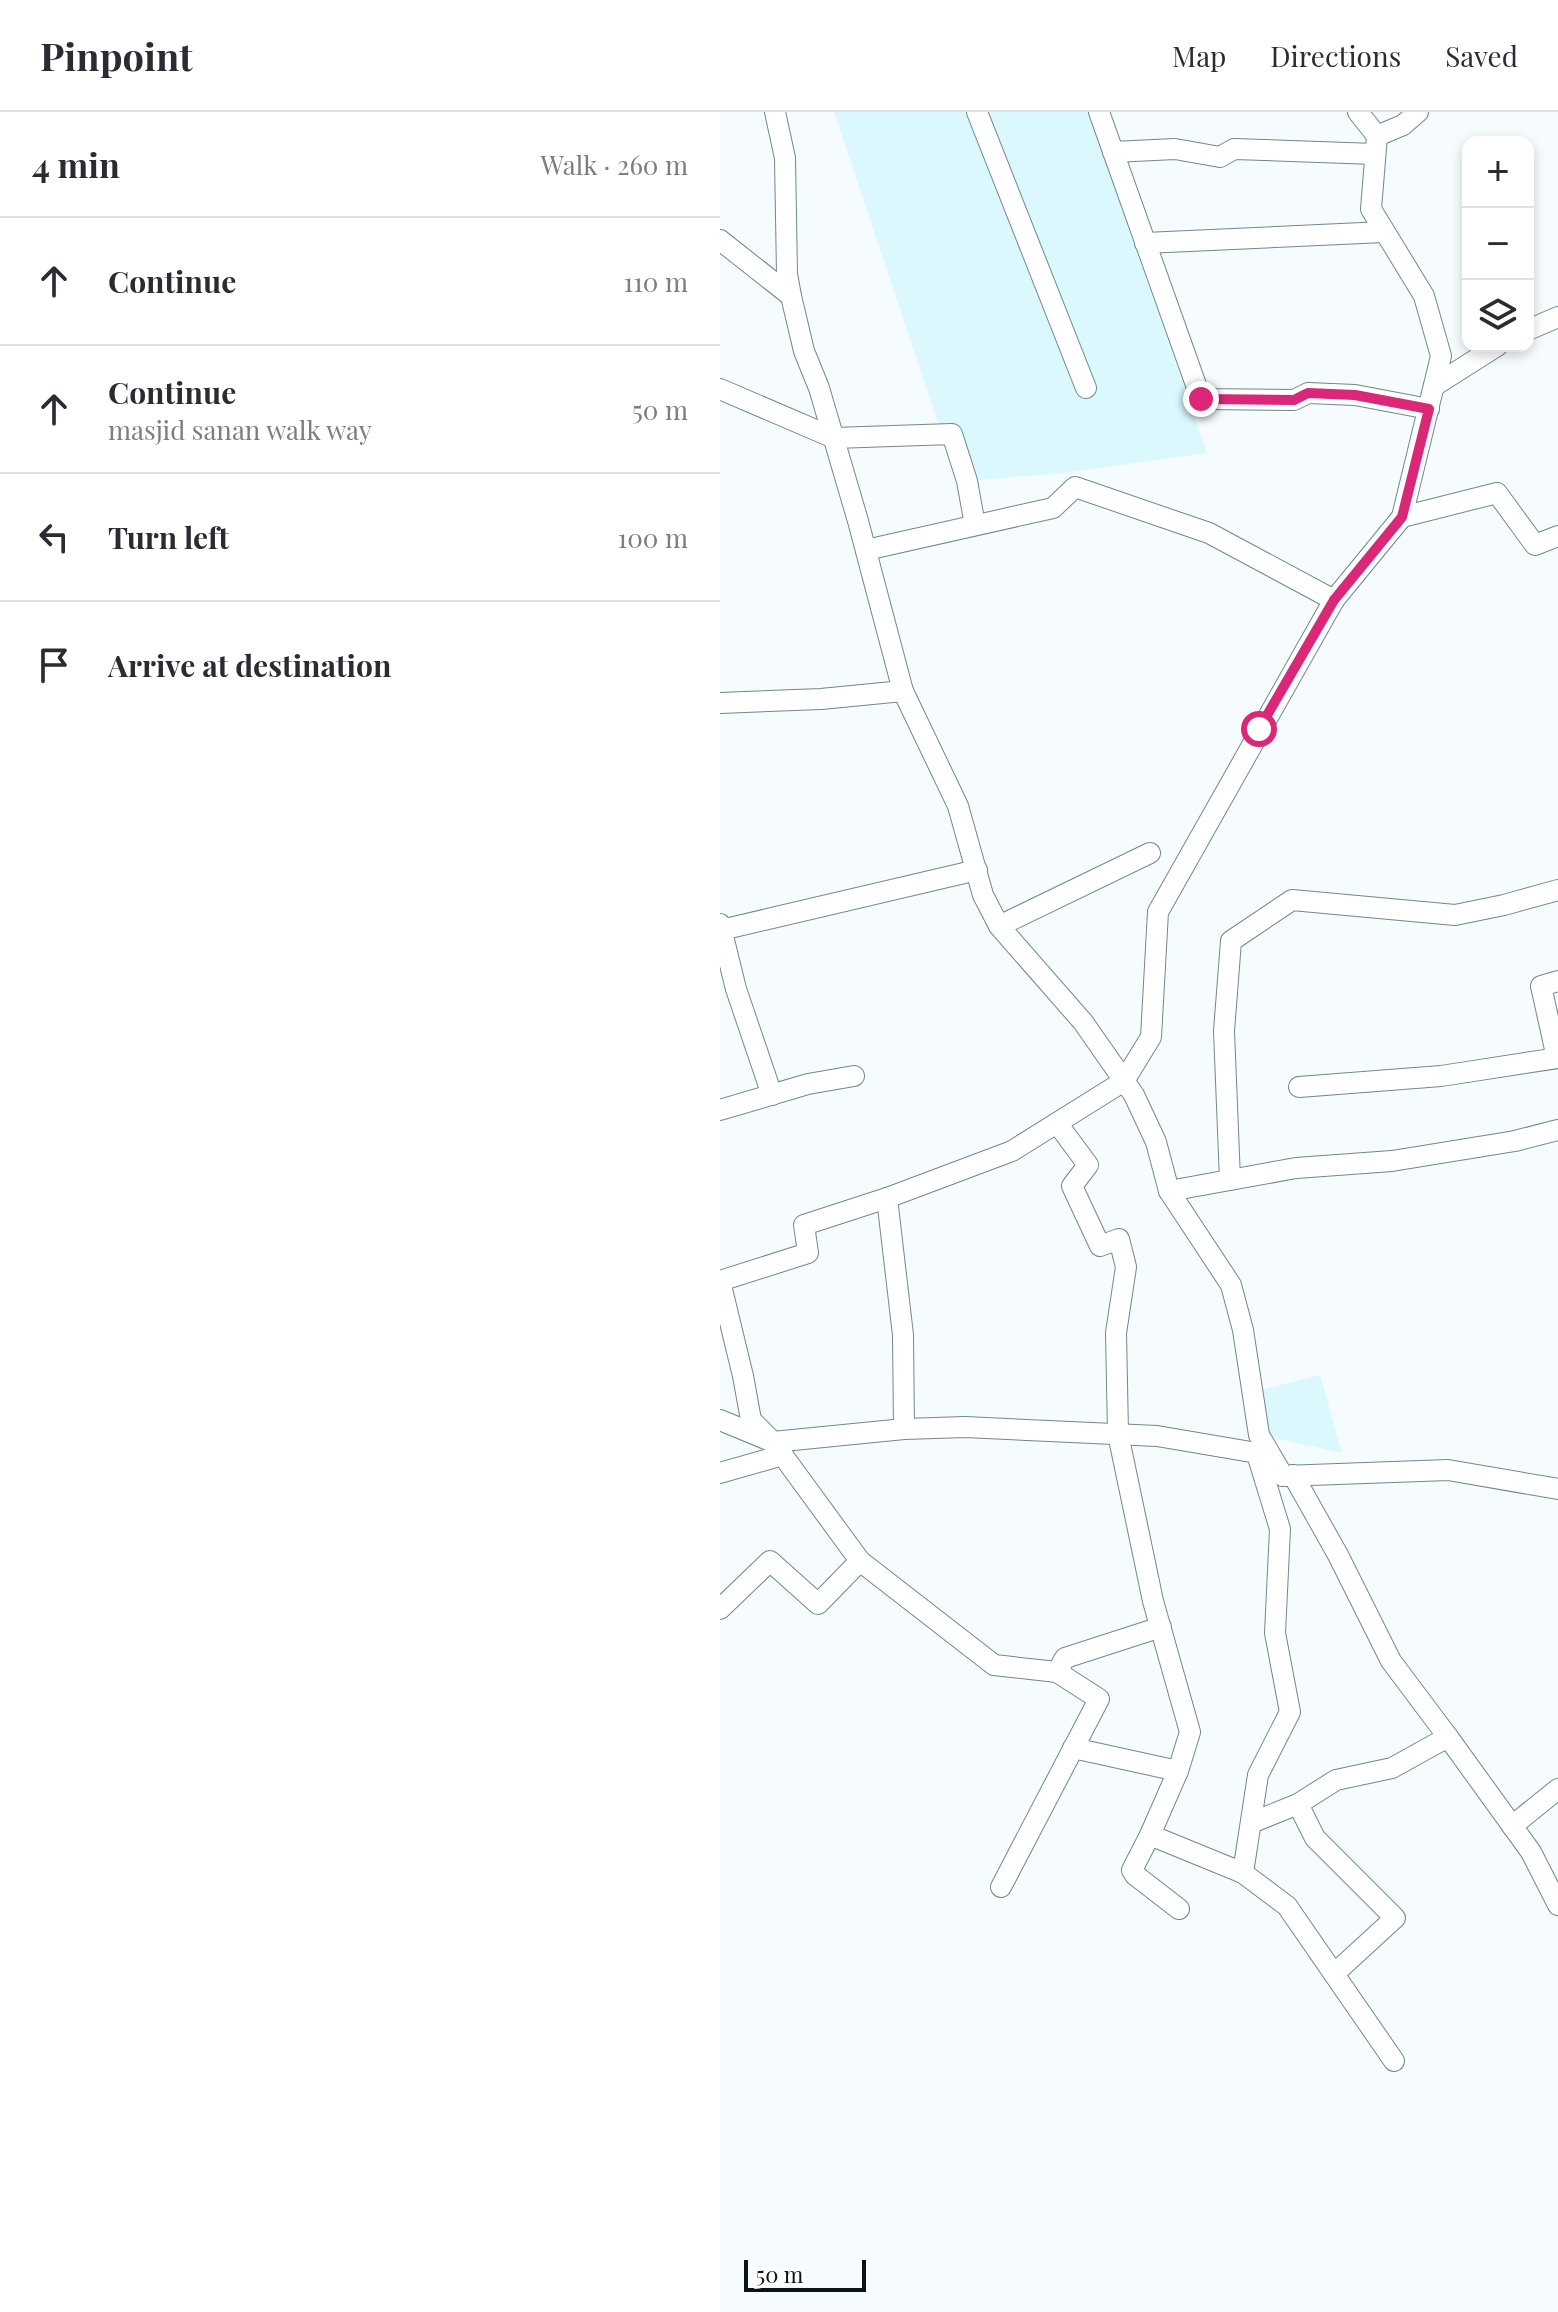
<!DOCTYPE html>
<html lang="en">
<head>
<meta charset="utf-8">
<style>
	:root { --surface:#fff; --page:#f2f2f3; --text:#2b2b33; --muted:#7c7c81; --line:#e1e1e2 }
	body { margin:0; font-family:"Playfair Display",serif; background:var(--page); color:var(--text) }
	.controls { position:absolute; right:24px; top:24px; display:grid; overflow:hidden; border-radius:16px; box-shadow:0 4px 12px #0003 }
	.controls button { width:72px; height:72px; display:grid; place-items:center; padding:0; border:0; border-bottom:2px solid var(--line); background:var(--surface); color:var(--text); font:40px sans-serif }
	.scale { position:absolute; left:24px; bottom:20px; width:122px; box-sizing:border-box; padding-left:8px; border:4px solid #0a1416; border-top:0; font-size:22px; line-height:28px; white-space:nowrap; color:#0a1416; -webkit-text-stroke:6px #fff; paint-order:stroke }
	.stop { position:absolute; width:24px; height:24px; margin:-18px; border:6px solid #db2777; border-radius:50%; background:#fff }
	.stop.end { background:#db2777; border-color:#fff; box-shadow:0 2px 8px #0008 }
	.list { margin:0; padding:0; list-style:none }
	h2 { display:flex; justify-content:space-between; align-items:center; height:104px; margin:0; padding:0 32px; font-size:34px }
	h2 small { font-size:26px; font-weight:400; color:var(--muted) }
	.list li { display:grid; grid-template-columns:52px 1fr auto; gap:24px; align-items:center; box-sizing:border-box; height:128px; padding:0 32px; border-top:2px solid var(--line) }
	.list b { display:block; font-size:30px; white-space:nowrap }
	.list p { margin:0; font-size:26px; white-space:nowrap; color:var(--muted) }
	.list em { font-size:26px; font-style:normal; color:var(--muted) }
	.icon { flex:none; width:44px; height:44px; fill:none; stroke:currentColor; stroke-width:2; stroke-linecap:round; stroke-linejoin:round }
	.map { position:relative; flex:none; width:838px; height:2200px; overflow:hidden }
	header { display:flex; align-items:center; gap:48px; box-sizing:border-box; height:112px; padding:0 40px; background:var(--surface); border-bottom:2px solid var(--line) }
	header strong { font-size:38px }
	nav { display:flex; gap:44px; margin-inline-start:auto; font-size:28px }
	main { display:flex }
	aside { flex:1; background:var(--surface) }
	.map>svg:first-child { display:block }
	.built { fill:#daf8fe }
	.lines { fill:none; stroke-linecap:round; stroke-linejoin:round }
	.minor-casing { stroke:#6f888d; stroke-width:22 }
	.minor { stroke:#fff; stroke-width:20 }
	.route { stroke:#db2777; stroke-width:10 }
</style>
</head>
<body>
<header>
<strong>Pinpoint</strong>
<nav><a>Map</a><a>Directions</a><a>Saved</a></nav>
</header>
<main>
<aside>
<h2>4 min<small>Walk · 260 m</small></h2>
<ul class="list">
<li><svg class="icon" aria-label="ahead" viewBox="0 0 24 24"><path d="M12 20V5M6 11l6-6 6 6"/></svg><div><b>Continue</b></div><em>110 m</em></li>
<li><svg class="icon" aria-label="ahead" viewBox="0 0 24 24"><path d="M12 20V5M6 11l6-6 6 6"/></svg><div><b>Continue</b><p>masjid sanan walk way</p></div><em>50 m</em></li>
<li><svg class="icon" aria-label="left" viewBox="0 0 24 24"><path d="M17 20v-9H6M10 6l-5 5 5 5"/></svg><div><b>Turn left</b></div><em>100 m</em></li>
<li><svg class="icon" aria-label="arrive" viewBox="0 0 24 24"><path d="M6 21V4h12l-3 4 3 4H6"/></svg><div><b>Arrive at destination</b></div></li>
</ul>
</aside>
<div class="map">
<svg width="838" height="2200" viewBox="0 0 838 2200">
	<rect width="100%" height="100%" fill="#f6fcfd"/>
	<!-- built -->
	<g class="built">
		<path d="M114,0H368L487,341L343,361L238,370Z"/>
		<path d="M600,1263L622,1341L536,1322L529,1281Z"/>
	</g>
	<g class="lines">
		<defs>
			<g id="minor">
				<path d="M55,0L65,46L67,162L71,184L84,239L99,276L138,409L183,579L238,694L263,783L279,814L363,910L414,983L436,1030L449,1079L511,1173L523,1218L539,1323L563,1364"/>
				<path d="M257,0L366,276"/>
				<path d="M379,0L481,287L574,288L588,281L635,283L709,297"/>
				<path d="M638,0L657,24L651,97L704,184L721,244L682,405L777,381L815,433L838,424"/>
				<path d="M657,24L683,13L698,0"/>
				<path d="M393,40L455,37L500,45L514,37L655,42"/>
				<path d="M0,128L71,184"/>
				<path d="M425,131L664,120"/>
				<path d="M808,218L838,205"/>
				<path d="M714,274L777,234"/>
				<path d="M0,277L114,326L232,322L247,369L255,413"/>
				<path d="M146,438L333,396L355,375L489,421L614,488L682,405"/>
				<path d="M0,591L101,587L183,579"/>
				<path d="M0,812L16,877L52,983"/>
				<path d="M279,814L430,741"/>
				<path d="M1,818L257,758"/>
				<path d="M837,946L821,874L838,869"/>
				<path d="M579,975L721,964L838,946"/>
				<path d="M0,998L88,972L134,964"/>
				<path d="M337,1011L368,1053L352,1074L380,1134L399,1127L406,1155L396,1221L398,1322L433,1489L470,1620L458,1659L430,1723L523,1761"/>
				<path d="M510,1068L504,919L511,829L572,788L735,803L784,793L838,778"/>
				<path d="M449,1079L576,1056L672,1049L795,1029L838,1018"/>
				<path d="M167,1086L183,1223L184,1317"/>
				<path d="M0,1169L88,1141L84,1113L167,1086L292,1039L404,969L431,925L438,800L614,488"/>
				<path d="M0,1169L23,1264L31,1308L53,1330L140,1449L98,1492L50,1449L0,1497"/>
				<path d="M0,1308L53,1330L184,1317L245,1315L437,1324L537,1341L563,1364L728,1358L838,1377"/>
				<path d="M537,1342L560,1417L555,1521L570,1600L538,1663L523,1761L567,1794L674,1949"/>
				<path d="M0,1361L63,1343"/>
				<path d="M573,1363L618,1443L671,1549L728,1625"/>
				<path d="M140,1449L274,1553L337,1560L379,1587L281,1775"/>
				<path d="M337,1560L345,1546L441,1515"/>
				<path d="M353,1636L458,1659"/>
				<path d="M578,1692L595,1726L675,1806L614,1862"/>
				<path d="M531,1711L578,1692L616,1668L672,1656L728,1625L811,1740L838,1793"/>
				<path d="M792,1714L838,1677"/>
				<path d="M430,1723L412,1758L415,1763L459,1797"/>
			</g>
		</defs>
		<!-- minor casing -->
		<use href="#minor" class="minor-casing"/>
		<!-- minor -->
		<use href="#minor" class="minor"/>
	</g>
	<g class="lines">
		<!-- route -->
		<path class="route" d="M481,287L574,288L588,281L635,283L709,297L682,405L614,488L539,617"/>
	</g>
</svg>
<div class="controls">
<button>+</button>
<button>−</button>
<button><svg class="icon" aria-label="layers" viewBox="0 0 24 24"><path d="M12 4l9 5-9 5-9-5zM3 14l9 5 9-5"/></svg></button>
</div>
<div class="scale">50 m</div>
<div class="stop" style="left:539px;top:617px"></div>
<div class="stop end" style="left:481px;top:287px"></div>
</div>
</main>
</body>
</html>
